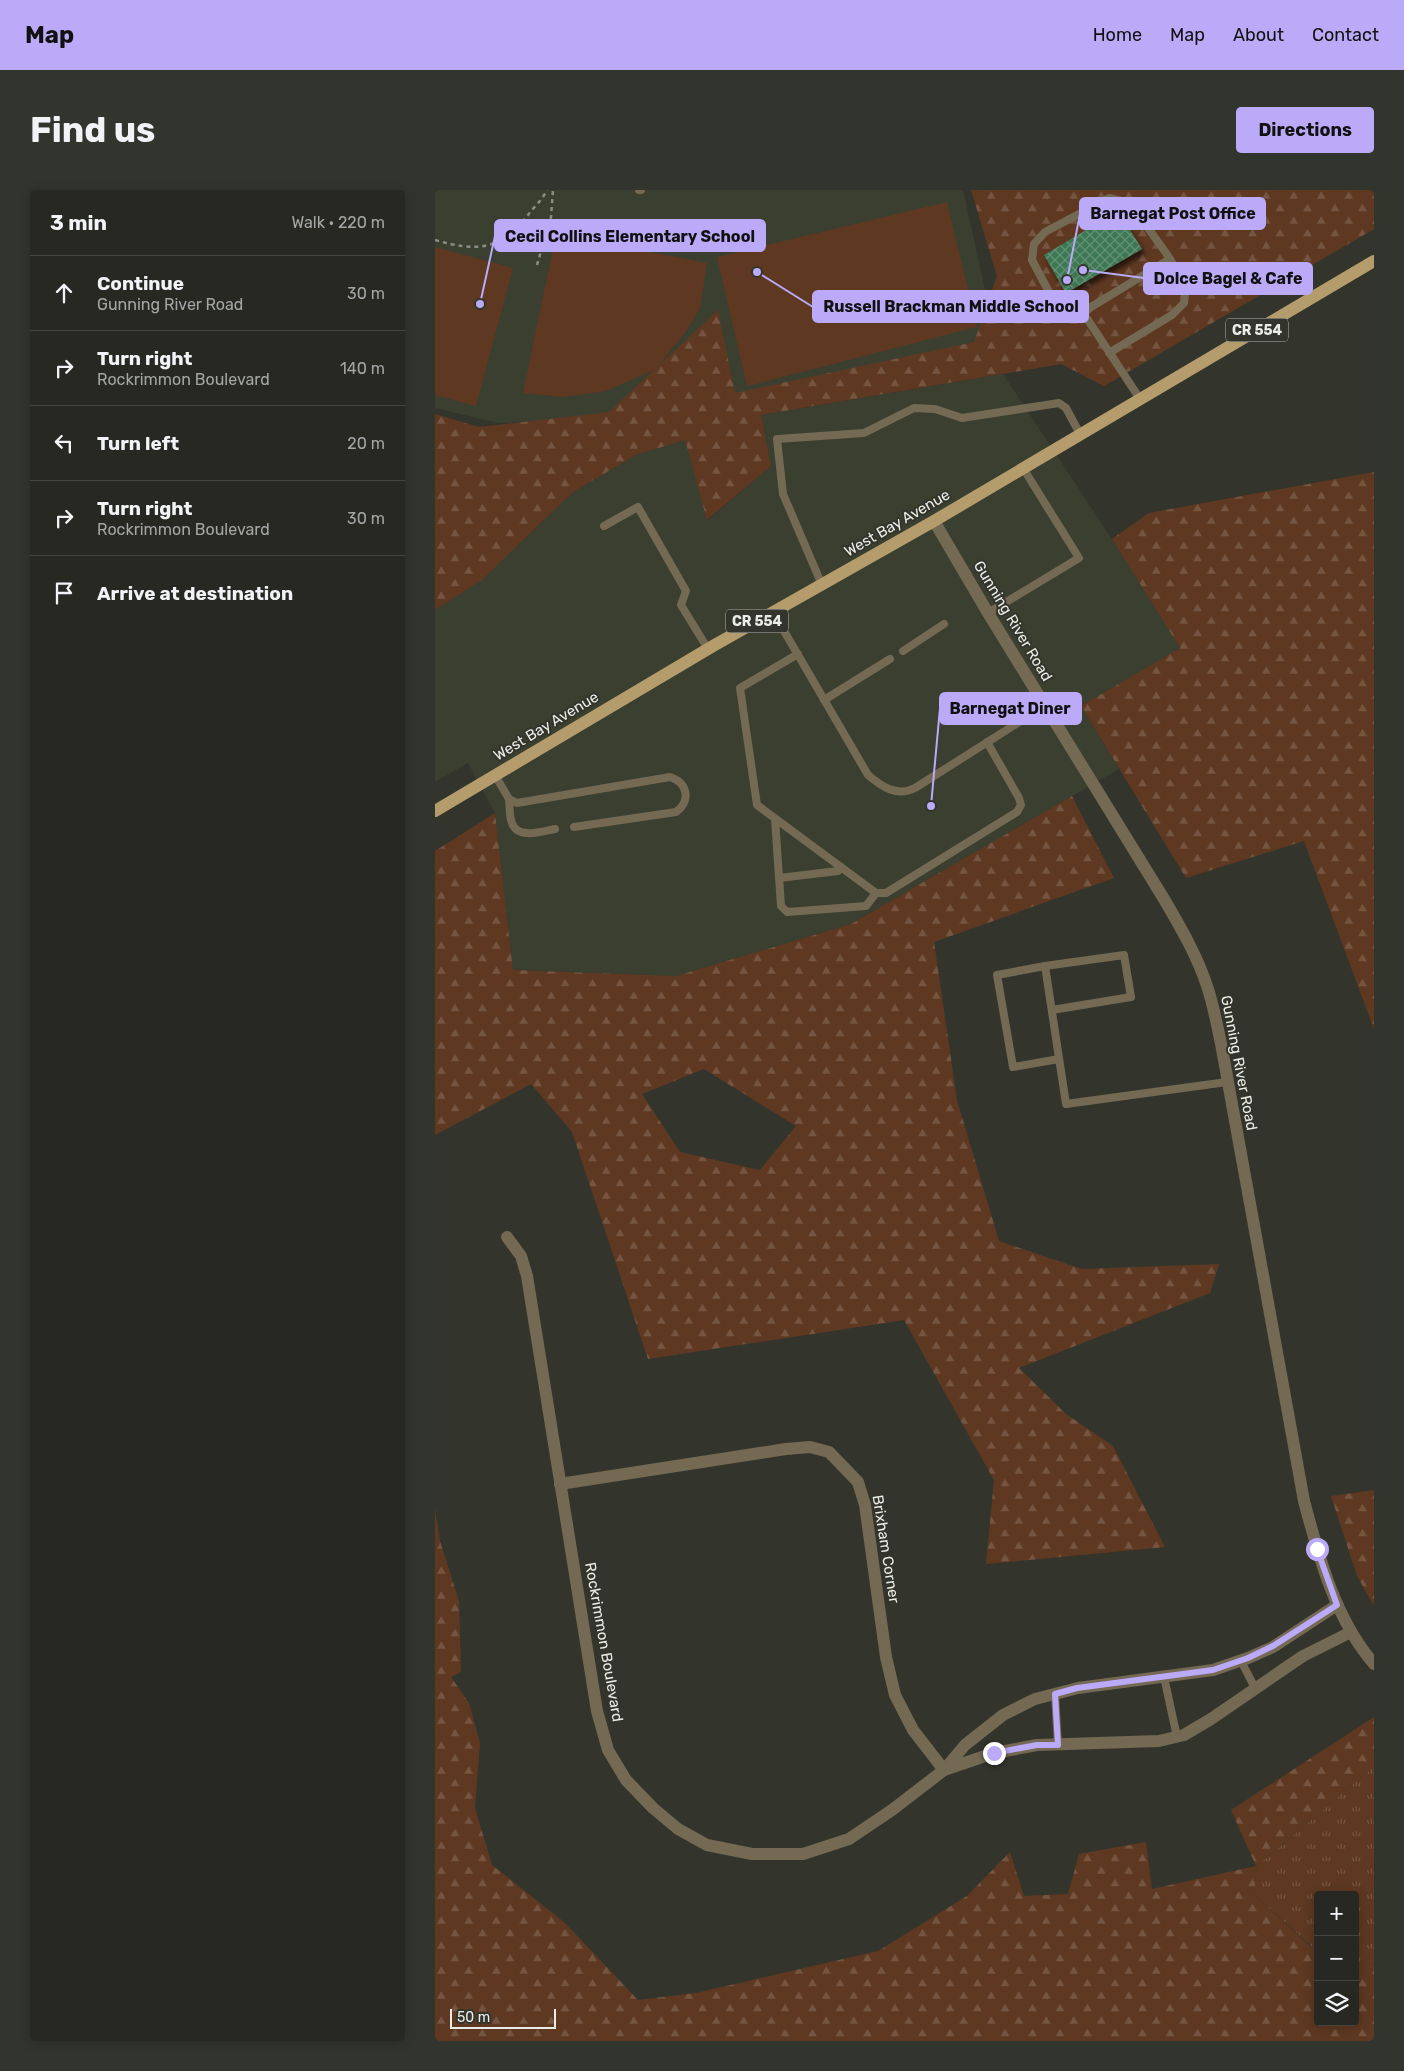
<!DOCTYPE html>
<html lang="en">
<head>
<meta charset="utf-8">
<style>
	:root { --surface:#262821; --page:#32342e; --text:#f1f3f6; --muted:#a4a6a5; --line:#42443f; --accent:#baaaf7 }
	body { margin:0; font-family:Rubik,sans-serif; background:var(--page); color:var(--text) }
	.controls { position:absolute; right:15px; bottom:15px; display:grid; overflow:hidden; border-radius:5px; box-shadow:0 2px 12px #0003 }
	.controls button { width:45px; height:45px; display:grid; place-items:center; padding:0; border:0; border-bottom:1px solid var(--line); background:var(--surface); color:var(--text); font:25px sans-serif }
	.scale { position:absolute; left:15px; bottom:12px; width:106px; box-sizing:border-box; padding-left:5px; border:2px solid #eaece6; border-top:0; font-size:14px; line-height:18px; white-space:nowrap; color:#eaece6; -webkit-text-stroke:4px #33352c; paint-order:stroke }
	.stop { position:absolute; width:15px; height:15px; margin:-11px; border:4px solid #baaaf7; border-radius:50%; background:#fff }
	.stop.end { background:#baaaf7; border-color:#fff; box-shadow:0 1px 5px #0008 }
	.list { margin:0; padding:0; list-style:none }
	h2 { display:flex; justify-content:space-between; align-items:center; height:65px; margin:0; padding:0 20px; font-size:21px }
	h2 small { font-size:16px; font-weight:400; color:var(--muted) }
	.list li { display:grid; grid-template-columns:32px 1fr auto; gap:15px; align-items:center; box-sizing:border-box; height:75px; padding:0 20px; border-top:1px solid var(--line) }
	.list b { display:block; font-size:19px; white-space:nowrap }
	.list p { margin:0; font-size:16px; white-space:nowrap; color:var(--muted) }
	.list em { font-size:16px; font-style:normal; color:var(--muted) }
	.icon { flex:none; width:28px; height:28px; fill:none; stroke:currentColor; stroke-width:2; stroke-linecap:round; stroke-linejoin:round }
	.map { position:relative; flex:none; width:939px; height:1851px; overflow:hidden; border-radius:5px }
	header { display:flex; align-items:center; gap:30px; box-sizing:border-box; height:70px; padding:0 25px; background:var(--accent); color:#111 }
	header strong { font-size:24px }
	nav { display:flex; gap:28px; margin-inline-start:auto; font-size:18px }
	.intro { display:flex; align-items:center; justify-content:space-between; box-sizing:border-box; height:120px; padding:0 30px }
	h1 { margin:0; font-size:35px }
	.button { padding:12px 22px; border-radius:5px; background:var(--accent); color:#111; font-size:18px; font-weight:700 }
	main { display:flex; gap:30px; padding:0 30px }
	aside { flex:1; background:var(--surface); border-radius:5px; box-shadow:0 2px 12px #0003 }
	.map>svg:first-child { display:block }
	.built { fill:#3b3f30 }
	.grass { fill:url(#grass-tufts) }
	.forest { fill:url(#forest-firs); fill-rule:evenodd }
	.pitch { fill:#5e3821 }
	.building { fill:url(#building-cross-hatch); filter:url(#shadow) }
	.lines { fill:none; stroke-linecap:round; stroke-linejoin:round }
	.path { stroke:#8b8d85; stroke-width:2.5; stroke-dasharray:4 4; stroke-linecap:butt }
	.service { stroke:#746952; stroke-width:8 }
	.minor { stroke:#746952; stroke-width:12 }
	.tertiary { stroke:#746952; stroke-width:12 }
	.primary { stroke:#b49c6c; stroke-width:12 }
	.route { stroke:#baaaf7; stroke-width:6 }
	.labels { text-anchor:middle; stroke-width:4; stroke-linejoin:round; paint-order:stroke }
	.shield { fill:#33352c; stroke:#b3b5ae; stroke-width:1 }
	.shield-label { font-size:14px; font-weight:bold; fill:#eaece6 }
	.street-label { font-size:15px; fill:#eaece6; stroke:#33352c }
	.leader { fill:none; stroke:#baaaf7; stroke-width:2 }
	.callout-dot { fill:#baaaf7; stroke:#33352c; stroke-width:2 }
	.callout { fill:#baaaf7; stroke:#baaaf7; stroke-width:2 }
	.callout-label { font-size:16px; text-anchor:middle; font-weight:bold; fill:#111 }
</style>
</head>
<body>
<header>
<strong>Map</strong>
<nav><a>Home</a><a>Map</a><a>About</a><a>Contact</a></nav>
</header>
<div class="intro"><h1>Find us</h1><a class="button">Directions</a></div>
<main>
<aside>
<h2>3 min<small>Walk · 220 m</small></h2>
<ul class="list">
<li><svg class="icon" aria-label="ahead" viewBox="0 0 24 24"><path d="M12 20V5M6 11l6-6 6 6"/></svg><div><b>Continue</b><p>Gunning River Road</p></div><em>30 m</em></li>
<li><svg class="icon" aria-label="right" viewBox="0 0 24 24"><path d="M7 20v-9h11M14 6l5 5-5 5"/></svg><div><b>Turn right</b><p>Rockrimmon Boulevard</p></div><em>140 m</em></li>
<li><svg class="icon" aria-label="left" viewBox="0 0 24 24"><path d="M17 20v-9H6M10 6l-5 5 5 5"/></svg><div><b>Turn left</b></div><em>20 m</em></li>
<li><svg class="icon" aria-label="right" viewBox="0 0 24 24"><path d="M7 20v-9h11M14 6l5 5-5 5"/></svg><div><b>Turn right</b><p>Rockrimmon Boulevard</p></div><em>30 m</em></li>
<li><svg class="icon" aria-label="arrive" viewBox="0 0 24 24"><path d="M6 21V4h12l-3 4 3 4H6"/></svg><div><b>Arrive at destination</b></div></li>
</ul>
</aside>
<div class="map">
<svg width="939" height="1851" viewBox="0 0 939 1851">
	<defs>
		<pattern id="grass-tufts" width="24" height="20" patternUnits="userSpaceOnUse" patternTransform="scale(1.25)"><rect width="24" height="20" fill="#5e3821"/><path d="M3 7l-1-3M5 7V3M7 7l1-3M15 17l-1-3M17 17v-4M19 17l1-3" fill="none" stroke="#755541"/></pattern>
		<pattern id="forest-firs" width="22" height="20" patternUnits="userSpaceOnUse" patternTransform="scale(1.25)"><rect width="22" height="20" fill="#5e3821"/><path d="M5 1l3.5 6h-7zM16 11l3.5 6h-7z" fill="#755541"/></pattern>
		<pattern id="building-cross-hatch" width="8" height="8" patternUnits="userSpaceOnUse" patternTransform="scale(1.25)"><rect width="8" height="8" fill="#3e7753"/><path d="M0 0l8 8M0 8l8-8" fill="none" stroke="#639174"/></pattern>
		<filter id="shadow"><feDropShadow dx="3" dy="5" stdDeviation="2.5" flood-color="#0009"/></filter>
	</defs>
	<rect width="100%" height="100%" fill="#33352c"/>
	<!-- built -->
	<g class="built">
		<path d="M0,0H528L562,154L299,221L63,233L0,218Z"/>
		<path d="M568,184L677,349L745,458L646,516L684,579L416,734L241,786L78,780L60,623L33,573L0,592V420L47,390L138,302L201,265L250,250L273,330L336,276L326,225Z"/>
	</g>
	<!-- grass -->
	<path class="grass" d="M939,1576V1775L920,1770V1705H883V1759L877,1757L819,1704L822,1676Z"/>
	<!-- forest -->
	<g class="forest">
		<path d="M536,0H939V39L669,196L626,174L326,225L336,276L272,330L250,250L201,265L138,302L47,390L0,420V224L44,237L174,222L283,120L300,203L539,152L562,86Z"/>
		<path d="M939,282V839L869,651L751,688L646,516L745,458L677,349L714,323Z"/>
		<path d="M637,606L679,688L499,752L522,910L564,1051L647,1079L784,1074L775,1103L584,1178L631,1224L678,1256L730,1357L551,1374L559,1290L469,1130L213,1169L137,942L96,894L0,945V661L60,623L78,780L241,786L416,734ZM269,879L361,936L325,980L245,962L207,904Z"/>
		<path d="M939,1300V1416L922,1386L896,1306Z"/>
		<path d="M0,1318L5,1351L24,1411L26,1482L16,1487L34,1513L45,1553L40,1618L57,1675L129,1732L203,1810L261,1803L443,1761L532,1706L575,1662L589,1706L633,1704L644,1664L711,1652L717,1699L821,1676L796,1620L939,1527V1576L822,1676L819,1704L876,1757L883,1759V1832H920V1770L939,1775V1851H0Z"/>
	</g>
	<!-- pitch -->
	<g class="pitch">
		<path d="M512,12L542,137L312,196L282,67Z"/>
		<path d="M121,44L272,73L265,118L252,140L221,179L171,201L129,207L88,203Z"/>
		<path d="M0,57L78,78L41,216L0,205Z"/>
	</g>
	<!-- building -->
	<path class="building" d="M683,21L707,59L631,103L609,65Z"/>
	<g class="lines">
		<!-- path -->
		<g class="path">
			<path d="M0,50C42,62 64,61 93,25C99,17 108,9 112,0"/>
			<path d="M102,75L116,27L118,0"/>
		</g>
		<!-- service -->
		<g class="service">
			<path d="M204,0H206"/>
			<path d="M647,125L656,117L735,69"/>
			<path d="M674,163L737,125L749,113L751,95L731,63L695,13L674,8L610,42L599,54L597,70L614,102L625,112L640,118L653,130L705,209"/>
			<path d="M169,336L203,317L251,401L246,415L273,459"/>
			<path d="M387,395L348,304L342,249L429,243L479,218L500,219L527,228L624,213L631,218L645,244"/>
			<path d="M338,422L433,585C447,597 462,607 480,598L611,515"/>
			<path d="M553,423L644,368L588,278"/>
			<path d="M468,461L509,434"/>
			<path d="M363,464L305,498L322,615L441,703H451L582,622L586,615L584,608L552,552"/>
			<path d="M389,510L455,469"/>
			<path d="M60,585L74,609L82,613L235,587C253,593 256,611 241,622L139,637"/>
			<path d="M74,609C75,617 74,627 77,633C83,650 108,641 120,639"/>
			<path d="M340,629L346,716L352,722L431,716L441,703"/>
			<path d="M344,688L403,681L406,677"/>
			<path d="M610,776L562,785L578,877L624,869"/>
			<path d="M617,820L696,807L689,765L610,776L631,914L792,892"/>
			<path d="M806,1471L820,1498"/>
			<path d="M729,1487L742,1547"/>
			<path d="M620,1504L623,1555"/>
		</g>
		<!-- minor -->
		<g class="minor">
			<path d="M72,1047L86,1066L92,1086L162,1521L173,1560L191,1590L218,1618L243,1639L272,1655L317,1664H368L414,1649L457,1620L509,1580L530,1555L568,1525L600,1509L643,1498L778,1480L813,1468L838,1457L902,1415"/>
			<path d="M125,1294L351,1259L375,1257L394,1262L423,1292L430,1315L451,1467L460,1505L478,1540L509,1580"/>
			<path d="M509,1580L559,1563L602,1555L724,1551L749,1545L776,1529L868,1466L916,1442"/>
		</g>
		<!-- tertiary -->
		<path class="tertiary" d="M499,331L553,423L729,709C746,738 763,767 773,799C779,818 783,839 787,859L869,1311C884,1367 900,1429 939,1474"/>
		<!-- primary -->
		<path class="primary" d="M0,621L278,456L499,331L939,71"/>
	</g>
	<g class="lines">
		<!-- route -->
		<path class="route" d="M559,1563L602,1555H623L620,1504L642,1498L778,1480L813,1468L838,1456L902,1415L882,1359"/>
	</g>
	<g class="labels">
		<!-- shield labels -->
		<g class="shield">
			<rect x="791" y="128.5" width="62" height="23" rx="4"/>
			<rect x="291" y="419.5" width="62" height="23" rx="4"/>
		</g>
		<g class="shield-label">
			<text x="822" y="145">CR 554</text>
			<text x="322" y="436">CR 554</text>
		</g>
		<!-- street labels -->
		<g class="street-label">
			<text transform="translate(462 333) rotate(-30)" y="5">West Bay Avenue</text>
			<text transform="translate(578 431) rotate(59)" y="5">Gunning River Road</text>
			<text transform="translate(111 536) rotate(-31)" y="5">West Bay Avenue</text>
			<text transform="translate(804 873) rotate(79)" y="5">Gunning River Road</text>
			<text transform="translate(451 1359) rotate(81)" y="5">Brixham Corner</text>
			<text transform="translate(169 1452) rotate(80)" y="5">Rockrimmon Boulevard</text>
		</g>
	</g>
	<!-- callouts -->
	<path class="leader" d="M632 90L645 24M45 114L60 46M648 80L709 88M322 82L378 117M496 616L505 518"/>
	<g class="callout-dot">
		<circle cx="632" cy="90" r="5"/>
		<circle cx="45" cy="114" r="5"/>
		<circle cx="648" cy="80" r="5"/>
		<circle cx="322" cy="82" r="5"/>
		<circle cx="496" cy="616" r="5"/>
	</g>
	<g class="callout">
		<rect x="645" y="8" width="185" height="31" rx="5"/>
		<rect x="60" y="30" width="270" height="31" rx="5"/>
		<rect x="709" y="73" width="168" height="31" rx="5"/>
		<rect x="378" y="101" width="275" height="31" rx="5"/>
		<rect x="505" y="503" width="141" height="31" rx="5"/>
	</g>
	<g class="callout-label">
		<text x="738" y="29">Barnegat Post Office</text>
		<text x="195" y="52">Cecil Collins Elementary School</text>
		<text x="793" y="94">Dolce Bagel &amp; Cafe</text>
		<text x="516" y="122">Russell Brackman Middle School</text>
		<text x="575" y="524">Barnegat Diner</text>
	</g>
</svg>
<div class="controls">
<button>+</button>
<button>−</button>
<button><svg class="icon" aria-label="layers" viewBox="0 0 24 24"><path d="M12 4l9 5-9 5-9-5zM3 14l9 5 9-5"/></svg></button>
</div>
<div class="scale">50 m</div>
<div class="stop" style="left:882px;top:1359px"></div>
<div class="stop end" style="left:559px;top:1563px"></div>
</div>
</main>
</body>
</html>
